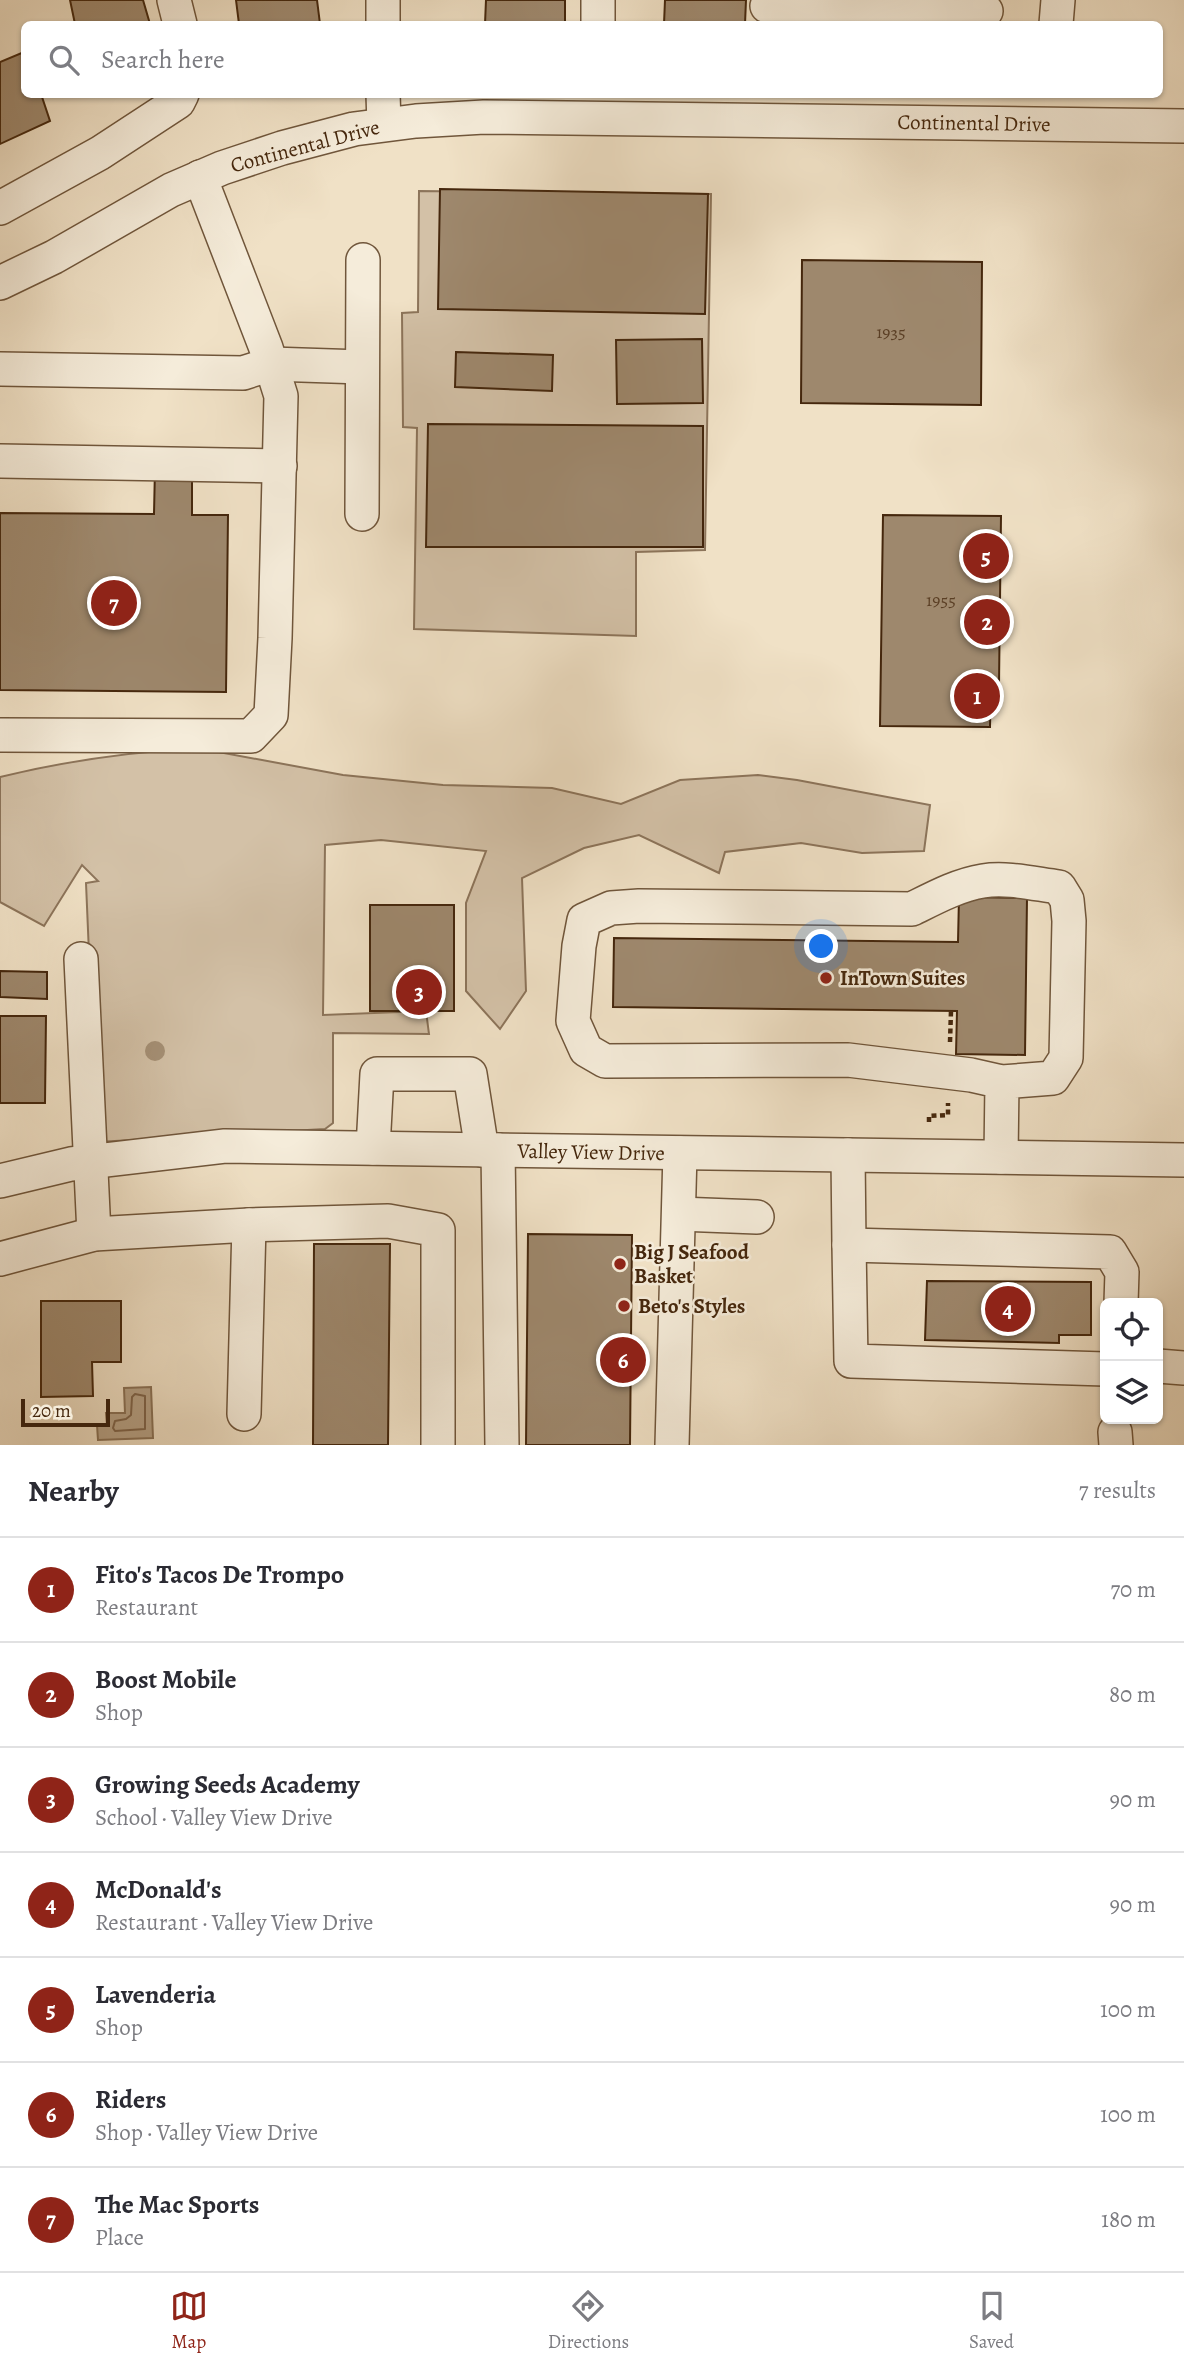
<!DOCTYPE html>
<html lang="en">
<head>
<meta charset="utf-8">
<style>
	:root { --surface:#fff; --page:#f7f7f7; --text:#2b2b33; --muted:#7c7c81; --line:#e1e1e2; --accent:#8f2418 }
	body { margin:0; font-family:Alegreya,serif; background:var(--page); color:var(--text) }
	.controls { position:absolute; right:21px; bottom:21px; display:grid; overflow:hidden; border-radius:10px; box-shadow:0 2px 5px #0004 }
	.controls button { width:63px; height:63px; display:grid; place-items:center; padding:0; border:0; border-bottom:2px solid var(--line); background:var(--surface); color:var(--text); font:35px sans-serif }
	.scale { position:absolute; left:21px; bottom:18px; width:89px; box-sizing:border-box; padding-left:7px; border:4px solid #45270d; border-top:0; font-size:19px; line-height:24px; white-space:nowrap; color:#45270d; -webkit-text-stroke:5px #f5ecda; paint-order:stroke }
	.you { position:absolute; left:822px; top:947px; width:24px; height:24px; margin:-18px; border:5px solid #fff; border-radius:50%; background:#1a73e8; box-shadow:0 0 0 10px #1a73e833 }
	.badge { display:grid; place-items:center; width:46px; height:46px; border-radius:50%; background:var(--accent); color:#fff; font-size:23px; font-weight:700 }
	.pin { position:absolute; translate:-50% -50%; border:4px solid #fff; box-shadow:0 2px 7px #0006 }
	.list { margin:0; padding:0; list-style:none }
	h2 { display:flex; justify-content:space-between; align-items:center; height:91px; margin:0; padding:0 28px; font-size:30px }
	h2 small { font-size:23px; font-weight:400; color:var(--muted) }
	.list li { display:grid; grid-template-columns:46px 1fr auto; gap:21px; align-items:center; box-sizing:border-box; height:105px; padding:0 28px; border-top:2px solid var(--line) }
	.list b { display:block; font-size:26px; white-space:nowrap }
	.list p { margin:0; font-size:23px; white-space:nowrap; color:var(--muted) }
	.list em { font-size:23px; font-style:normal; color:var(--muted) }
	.icon { flex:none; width:38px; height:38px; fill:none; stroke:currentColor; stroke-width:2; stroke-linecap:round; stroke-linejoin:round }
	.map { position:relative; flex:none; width:1184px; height:1445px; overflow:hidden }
	.search { position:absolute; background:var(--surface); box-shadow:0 2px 5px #0004; left:21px; right:21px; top:21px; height:77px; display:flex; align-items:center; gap:18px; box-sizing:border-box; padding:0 24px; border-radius:10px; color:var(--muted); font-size:26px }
	.sheet { height:826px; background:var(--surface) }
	nav { display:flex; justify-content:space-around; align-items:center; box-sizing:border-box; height:98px; border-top:2px solid var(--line); background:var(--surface); font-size:19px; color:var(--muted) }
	nav a { display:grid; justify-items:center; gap:4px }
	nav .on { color:var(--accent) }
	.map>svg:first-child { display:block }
	.green { fill:#d3c1a7; stroke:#8c745a; stroke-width:2 }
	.water { fill:#b6a287; stroke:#897156; stroke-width:2 }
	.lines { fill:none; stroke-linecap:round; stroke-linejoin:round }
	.shore { stroke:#7e644a; stroke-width:2 }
	.building { fill:#9e886d; stroke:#45270d; stroke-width:2 }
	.minor-casing { stroke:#70563b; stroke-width:36 }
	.path { stroke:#45270d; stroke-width:4.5; stroke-dasharray:5 3.5; stroke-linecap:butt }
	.minor { stroke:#f5ecda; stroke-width:33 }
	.tree { fill:#a59076 }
	.poi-dot { fill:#8f2418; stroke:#f5ecda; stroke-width:2.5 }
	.labels { text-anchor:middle; stroke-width:5; stroke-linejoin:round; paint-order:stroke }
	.number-label { font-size:18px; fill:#5b3f25 }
	.street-label { font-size:21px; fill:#45270d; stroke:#f5ecda }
	.poi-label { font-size:21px; font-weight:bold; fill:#45270d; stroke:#f5ecda; text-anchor:start }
</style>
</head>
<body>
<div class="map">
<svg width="1184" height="1445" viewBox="0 0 1184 1445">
	<rect width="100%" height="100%" fill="#f0e1c6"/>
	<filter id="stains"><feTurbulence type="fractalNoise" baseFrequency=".00286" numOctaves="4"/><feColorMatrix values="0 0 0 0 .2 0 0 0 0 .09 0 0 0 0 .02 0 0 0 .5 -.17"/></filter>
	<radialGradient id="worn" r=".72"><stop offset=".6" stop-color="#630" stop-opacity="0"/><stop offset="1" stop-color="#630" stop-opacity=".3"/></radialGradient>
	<!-- green -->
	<g class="green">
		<path d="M419,191L711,194L705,550L636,552V636L414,629L417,428L403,427L402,313L418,312Z"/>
		<path d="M197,748L343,775L443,785L552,788L621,804L680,780L758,775L797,780L930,805L924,851L862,853L801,843L725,852L719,873L639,835L584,848L522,878L526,991L500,1029L466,991V903L486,851L381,840L325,845L323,1015L426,1011L429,1034L333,1033V1123L325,1129L97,1142L86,883L98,881L82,865L44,926L0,902V777C65,761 131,752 197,748Z"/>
	</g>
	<!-- water -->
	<path class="water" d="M151,1387L153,1438L98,1440L97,1425H107L106,1413H125L124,1388Z"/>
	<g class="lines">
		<!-- shore -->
		<path class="shore" d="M135,1394L145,1396V1429L115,1431L113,1428L115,1421L126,1419L131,1415L132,1397Z"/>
	</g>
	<!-- building -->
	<g class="building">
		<path d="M70,0H143L150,24H75Z"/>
		<path d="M236,0H317L320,24H239Z"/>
		<path d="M486,0H565V24H485Z"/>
		<path d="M665,0H746L745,24H664Z"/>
		<path d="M24,52V94H41L50,121L0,144V62Z"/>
		<path d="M440,189L708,194L705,314L438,309Z"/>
		<path d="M802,260L982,262L981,405L801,403Z"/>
		<path d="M702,339L703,403L617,404L616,340Z"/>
		<path d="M456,352L553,355L552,391L455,387Z"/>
		<path d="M428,424L703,426V547H426Z"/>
		<path d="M155,468H192V515H228L226,692L0,690V513L154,514Z"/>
		<path d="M883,515L1001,516L999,685H991L990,727L880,726Z"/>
		<path d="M959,897L1027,898L1025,1055L956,1054L957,1011L613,1007L614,938L958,942Z"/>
		<rect x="370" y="905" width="84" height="106"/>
		<path d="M0,971L47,972V999L0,997Z"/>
		<path d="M0,1016H46L45,1103H0Z"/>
		<path d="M528,1234L632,1235L630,1445H526Z"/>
		<path d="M314,1244H390L388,1445H313Z"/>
		<path d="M927,1281L1091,1282V1335H1059V1343L925,1340Z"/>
		<path d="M41,1301H121V1362H92L93,1396L41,1397Z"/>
	</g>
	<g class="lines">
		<defs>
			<g id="minor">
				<path d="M174,0L180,24"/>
				<path d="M383,0V24"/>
				<path d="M598,0V24"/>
				<path d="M767,6L986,11"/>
				<path d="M1056,24L1058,0"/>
				<path d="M383,94L384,124"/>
				<path d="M0,208L100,153L178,102L182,94"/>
				<path d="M0,283L54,257L171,190L222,168L282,148L354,129L416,121L484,117L1184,126"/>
				<path d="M0,369L243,373L271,364L362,367"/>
				<path d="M0,461L280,466"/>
				<path d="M362,514L363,260"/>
				<path d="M0,735L251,736L271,715L275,638L281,396L266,348L200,177"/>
				<path d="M81,959L94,1234"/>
				<path d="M373,1148L377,1074H470L482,1150"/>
				<path d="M498,1150L502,1445"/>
				<path d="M848,1155L849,1245"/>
				<path d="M1001,1157L1002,1082L971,1075L848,1060L605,1061L586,1050L573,1021L579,946L584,920L611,908L639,906L912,909C934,898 958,885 983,881C1007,877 1035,884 1059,887L1067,900L1069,921L1066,1058L1053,1078L1002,1082"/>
				<path d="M0,1181L71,1164L225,1146L1184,1160"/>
				<path d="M679,1214L757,1217"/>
				<path d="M0,1259L94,1234L249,1225L388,1221L438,1230V1445"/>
				<path d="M1158,1366L1184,1368"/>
				<path d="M1105,1369L851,1361L849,1245L1110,1252L1122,1272L1121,1303"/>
				<path d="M244,1414L249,1225"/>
				<path d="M1115,1432L1116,1445"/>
				<path d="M672,1445L680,1153"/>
			</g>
		</defs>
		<!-- minor casing -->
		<use href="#minor" class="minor-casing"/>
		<!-- path -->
		<g class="path">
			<path d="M950,1042L951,1011"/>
			<path d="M929,1122V1116L948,1115V1103"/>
		</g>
		<!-- minor -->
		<use href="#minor" class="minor"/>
	</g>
	<!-- trees -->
	<circle class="tree" cx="155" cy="1051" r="10"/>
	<!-- markers -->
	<g class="poi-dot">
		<circle cx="826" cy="978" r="7"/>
		<circle cx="620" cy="1264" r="7"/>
		<circle cx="624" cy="1306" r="7"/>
	</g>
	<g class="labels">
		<!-- number labels -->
		<g class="number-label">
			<text x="891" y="338">1935</text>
			<text x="941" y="606">1955</text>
		</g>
		<!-- street labels -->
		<g class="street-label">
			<text transform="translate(974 123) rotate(1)" y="7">Continental Drive</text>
			<text transform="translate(305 146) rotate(-15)" y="7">Continental Drive</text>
			<text transform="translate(591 1152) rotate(1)" y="7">Valley View Drive</text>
		</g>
		<!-- poi labels -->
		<g class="poi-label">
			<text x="840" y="985">InTown Suites</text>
			<text x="634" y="1259">Big J Seafood<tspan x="634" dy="24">Basket</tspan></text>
			<text x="638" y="1313">Beto's Styles</text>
		</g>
	</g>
	<rect width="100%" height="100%" filter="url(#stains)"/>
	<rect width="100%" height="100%" fill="url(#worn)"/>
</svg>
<div class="controls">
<button><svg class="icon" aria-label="locate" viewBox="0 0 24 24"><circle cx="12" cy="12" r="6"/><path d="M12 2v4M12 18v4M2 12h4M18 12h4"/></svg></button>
<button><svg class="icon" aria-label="layers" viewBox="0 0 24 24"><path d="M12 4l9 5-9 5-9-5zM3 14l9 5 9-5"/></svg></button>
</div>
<div class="scale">20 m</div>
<div class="you"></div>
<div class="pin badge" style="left:977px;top:696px">1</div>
<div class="pin badge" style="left:987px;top:622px">2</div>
<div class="pin badge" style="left:419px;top:992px">3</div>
<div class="pin badge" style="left:1008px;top:1309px">4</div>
<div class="pin badge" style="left:986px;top:556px">5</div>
<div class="pin badge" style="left:623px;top:1360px">6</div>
<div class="pin badge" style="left:114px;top:603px">7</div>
<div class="search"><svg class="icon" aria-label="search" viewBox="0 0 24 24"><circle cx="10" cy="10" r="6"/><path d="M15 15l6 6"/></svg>Search here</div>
</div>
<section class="sheet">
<h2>Nearby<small>7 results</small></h2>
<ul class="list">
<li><span class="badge">1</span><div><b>Fito's Tacos De Trompo</b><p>Restaurant</p></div><em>70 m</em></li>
<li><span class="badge">2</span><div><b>Boost Mobile</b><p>Shop</p></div><em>80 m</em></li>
<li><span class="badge">3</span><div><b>Growing Seeds Academy</b><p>School · Valley View Drive</p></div><em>90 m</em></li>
<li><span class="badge">4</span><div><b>McDonald's</b><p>Restaurant · Valley View Drive</p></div><em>90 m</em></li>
<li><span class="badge">5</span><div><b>Lavenderia</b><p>Shop</p></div><em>100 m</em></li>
<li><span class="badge">6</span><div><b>Riders</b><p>Shop · Valley View Drive</p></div><em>100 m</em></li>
<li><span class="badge">7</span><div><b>The Mac Sports</b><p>Place</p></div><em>180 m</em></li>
</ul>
</section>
<nav>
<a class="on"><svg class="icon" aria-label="map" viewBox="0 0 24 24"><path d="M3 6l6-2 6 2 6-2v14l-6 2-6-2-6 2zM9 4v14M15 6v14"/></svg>Map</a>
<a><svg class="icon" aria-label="directions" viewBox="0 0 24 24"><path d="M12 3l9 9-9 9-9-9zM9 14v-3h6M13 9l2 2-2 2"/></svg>Directions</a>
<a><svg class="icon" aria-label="saved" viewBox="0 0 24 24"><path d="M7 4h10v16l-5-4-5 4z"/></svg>Saved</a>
</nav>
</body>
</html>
